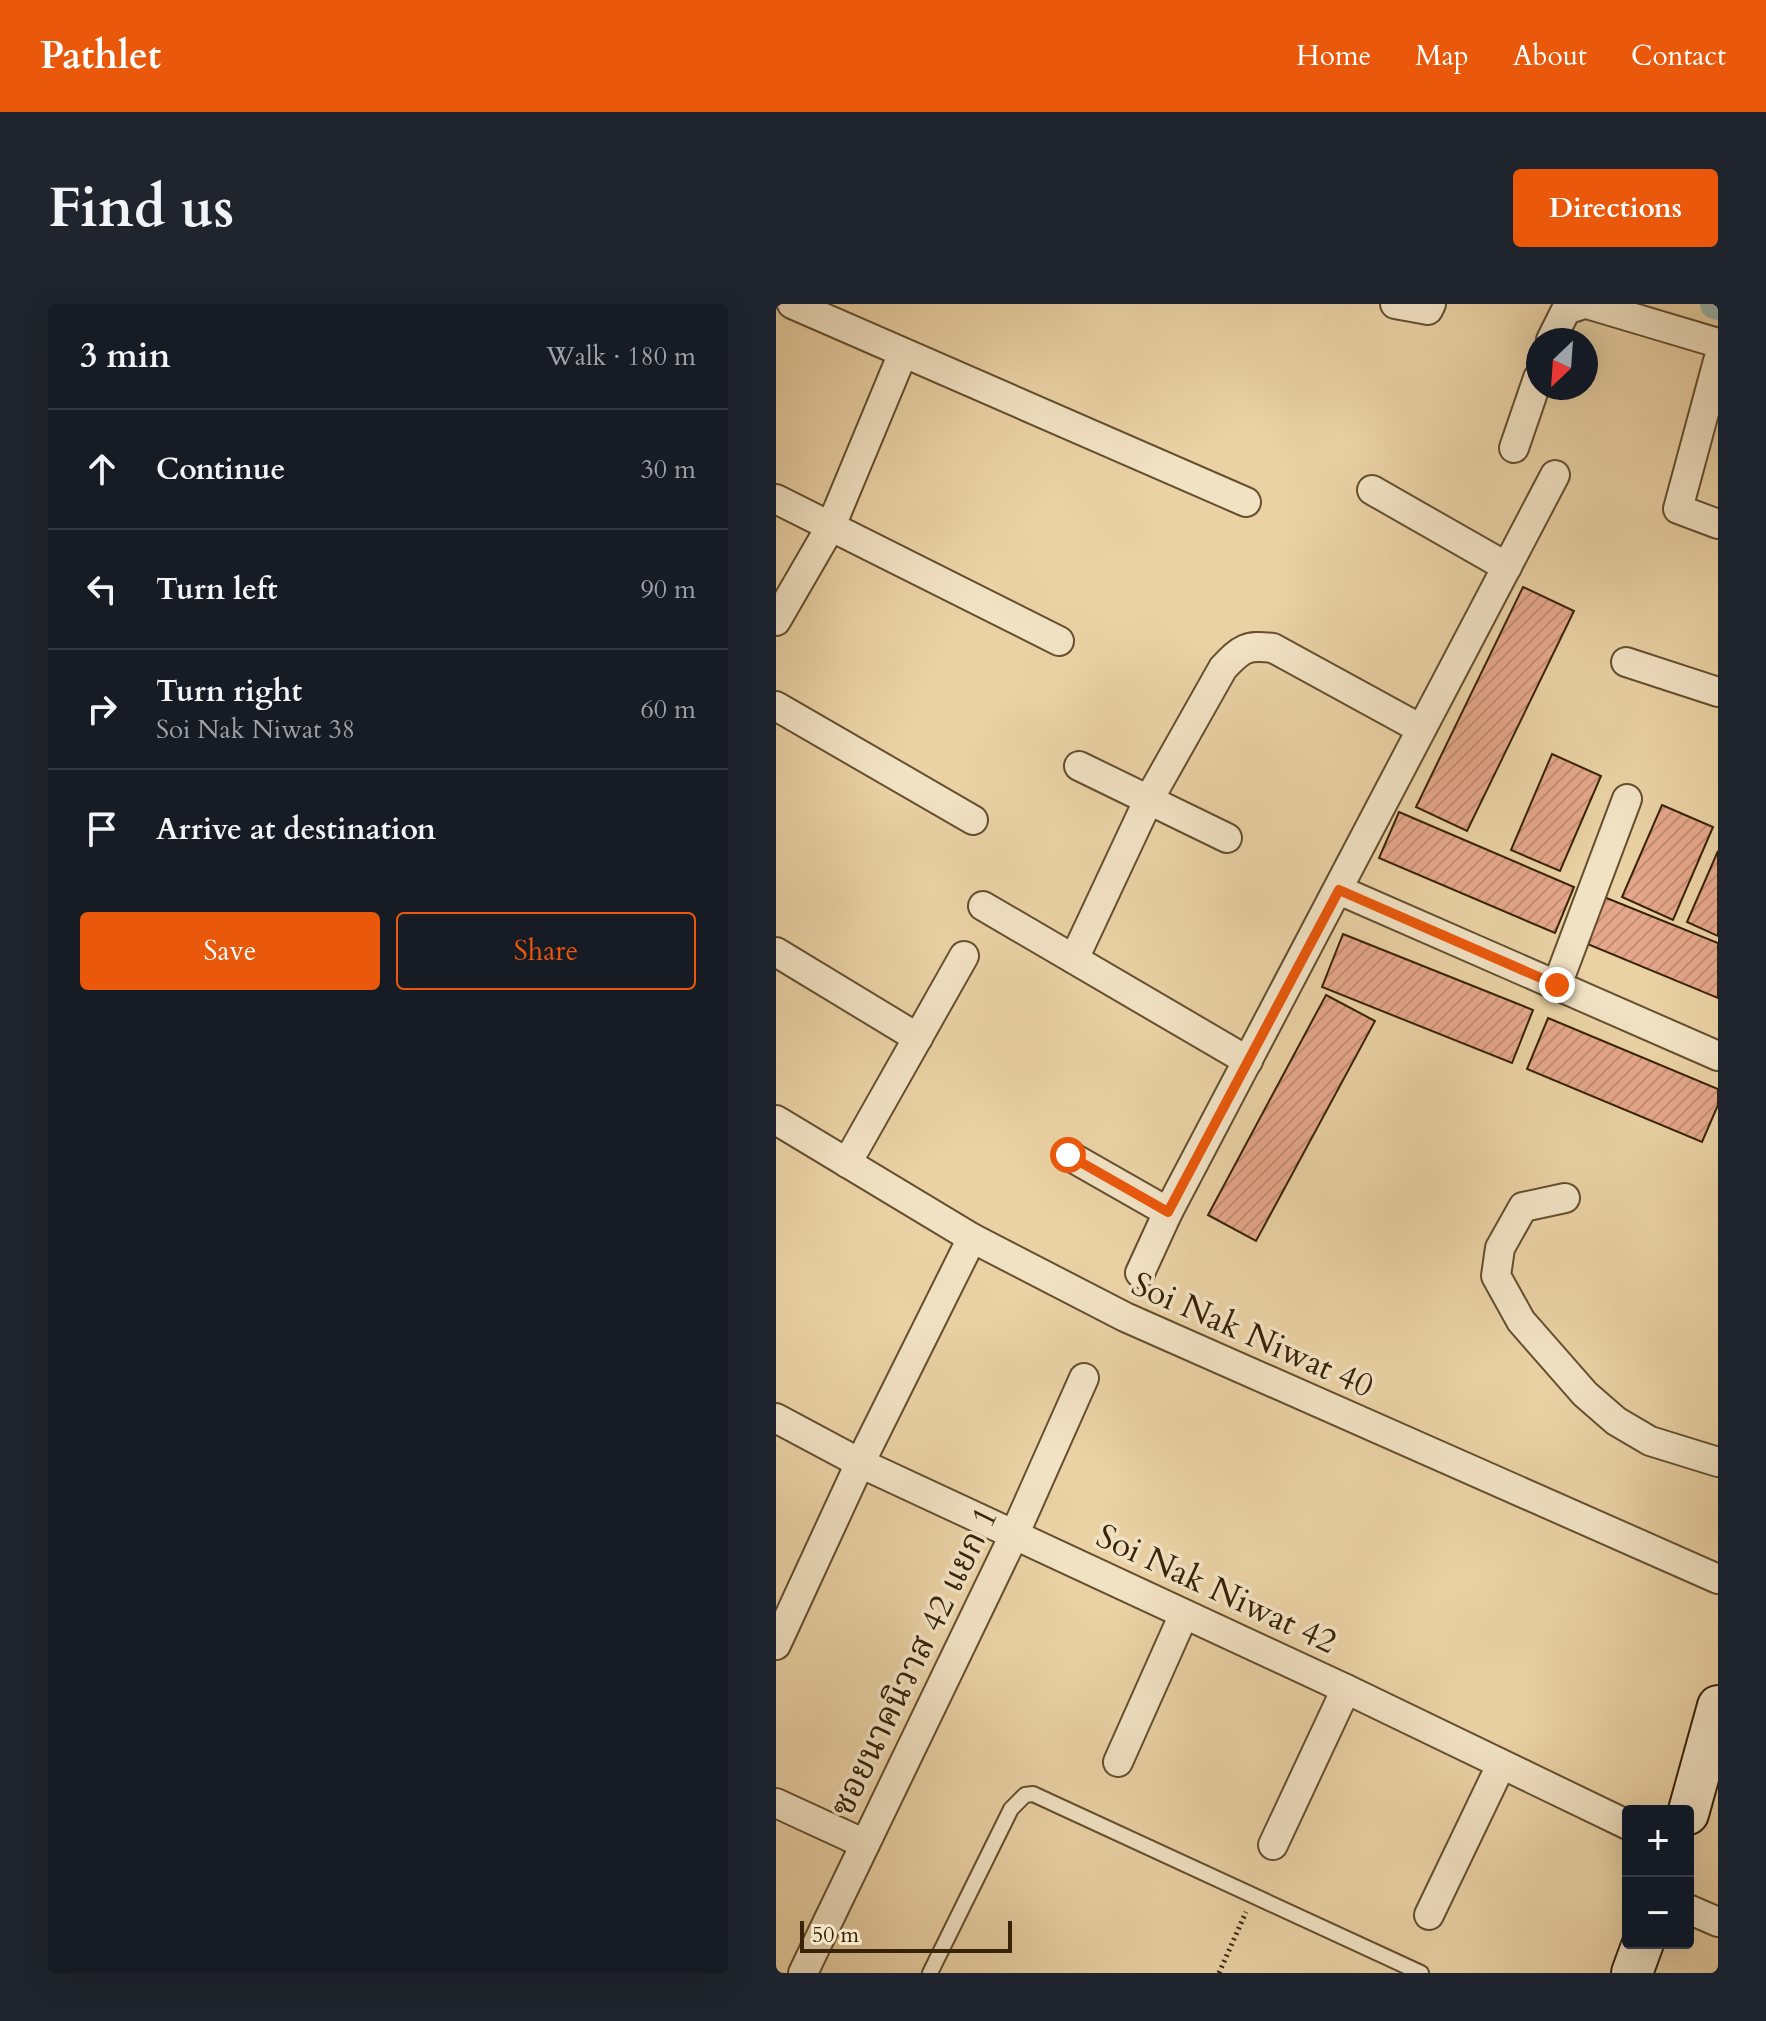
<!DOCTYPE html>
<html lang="en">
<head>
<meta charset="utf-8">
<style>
	:root { --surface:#171b24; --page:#20242c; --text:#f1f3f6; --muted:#9ea1a6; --line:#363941; --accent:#ea580c }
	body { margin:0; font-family:Cardo,"Noto Serif Thai",serif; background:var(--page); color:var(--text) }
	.controls { position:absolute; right:24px; bottom:24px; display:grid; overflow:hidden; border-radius:8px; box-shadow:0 8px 32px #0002 }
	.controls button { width:72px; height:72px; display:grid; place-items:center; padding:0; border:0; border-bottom:2px solid var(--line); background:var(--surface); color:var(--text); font:40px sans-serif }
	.compass { position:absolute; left:750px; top:24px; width:72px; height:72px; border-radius:50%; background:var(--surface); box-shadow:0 8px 32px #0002; rotate:205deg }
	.scale { position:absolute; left:24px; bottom:20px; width:212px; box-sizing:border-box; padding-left:8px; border:4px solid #382307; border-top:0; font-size:22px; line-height:28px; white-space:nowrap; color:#382307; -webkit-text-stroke:6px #f1e2c4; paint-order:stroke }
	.stop { position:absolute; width:24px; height:24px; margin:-18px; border:6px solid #ea580c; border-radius:50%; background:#fff }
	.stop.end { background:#ea580c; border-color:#fff; box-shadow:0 2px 8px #0008 }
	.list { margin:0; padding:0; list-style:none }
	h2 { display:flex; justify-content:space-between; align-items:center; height:104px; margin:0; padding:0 32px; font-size:34px }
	h2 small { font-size:26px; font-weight:400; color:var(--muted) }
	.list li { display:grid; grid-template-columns:52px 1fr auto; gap:24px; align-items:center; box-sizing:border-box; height:120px; padding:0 32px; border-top:2px solid var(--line) }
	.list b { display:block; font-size:30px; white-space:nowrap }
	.list p { margin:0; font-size:26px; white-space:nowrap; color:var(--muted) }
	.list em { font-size:26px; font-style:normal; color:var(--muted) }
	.actions { display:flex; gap:16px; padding:24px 32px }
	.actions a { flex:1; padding:18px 0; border:2px solid var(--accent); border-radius:8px; text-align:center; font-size:28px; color:var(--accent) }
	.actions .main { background:var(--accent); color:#fff }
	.icon { flex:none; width:44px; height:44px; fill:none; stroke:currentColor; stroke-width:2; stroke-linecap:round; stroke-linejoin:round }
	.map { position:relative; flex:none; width:942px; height:1669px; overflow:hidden; border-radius:8px }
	header { display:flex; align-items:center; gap:48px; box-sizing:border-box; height:112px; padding:0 40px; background:var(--accent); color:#fff }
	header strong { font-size:38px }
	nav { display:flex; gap:44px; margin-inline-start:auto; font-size:28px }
	.intro { display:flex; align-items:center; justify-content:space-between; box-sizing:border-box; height:192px; padding:0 48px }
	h1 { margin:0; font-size:56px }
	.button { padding:20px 36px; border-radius:8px; background:var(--accent); color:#fff; font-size:28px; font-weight:700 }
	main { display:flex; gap:48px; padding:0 48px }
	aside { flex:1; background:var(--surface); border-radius:8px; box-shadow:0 8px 32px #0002 }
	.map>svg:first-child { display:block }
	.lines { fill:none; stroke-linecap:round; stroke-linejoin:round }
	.canal { stroke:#99b6ae; stroke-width:30 }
	.building { fill:url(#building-hatch); stroke:#382307; stroke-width:2 }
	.service-casing { stroke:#644f2e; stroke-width:18 }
	.minor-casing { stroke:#644f2e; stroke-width:32 }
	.secondary-casing { stroke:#382307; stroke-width:44 }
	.path { stroke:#382307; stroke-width:5; stroke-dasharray:2 4; stroke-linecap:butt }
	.service { stroke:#f1e2c4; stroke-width:14 }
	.minor { stroke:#f1e2c4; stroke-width:28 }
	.secondary { stroke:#f1e2c4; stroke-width:40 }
	.route { stroke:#ea580c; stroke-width:10 }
	.labels { text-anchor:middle; stroke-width:7; stroke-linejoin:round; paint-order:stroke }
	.street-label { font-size:34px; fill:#382307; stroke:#f1e2c4 }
</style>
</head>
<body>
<header>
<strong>Pathlet</strong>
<nav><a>Home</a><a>Map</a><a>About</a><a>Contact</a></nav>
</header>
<div class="intro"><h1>Find us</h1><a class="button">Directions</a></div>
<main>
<aside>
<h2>3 min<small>Walk · 180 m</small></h2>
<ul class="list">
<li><svg class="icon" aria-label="ahead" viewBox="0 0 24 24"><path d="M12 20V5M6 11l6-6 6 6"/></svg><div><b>Continue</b></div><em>30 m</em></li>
<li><svg class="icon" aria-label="left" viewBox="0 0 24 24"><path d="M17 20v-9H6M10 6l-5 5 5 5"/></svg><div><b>Turn left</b></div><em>90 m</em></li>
<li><svg class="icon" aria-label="right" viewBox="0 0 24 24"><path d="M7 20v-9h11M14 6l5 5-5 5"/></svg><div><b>Turn right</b><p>Soi Nak Niwat 38</p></div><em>60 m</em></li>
<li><svg class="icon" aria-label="arrive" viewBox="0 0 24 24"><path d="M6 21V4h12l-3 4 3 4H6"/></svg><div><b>Arrive at destination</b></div></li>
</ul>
<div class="actions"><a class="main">Save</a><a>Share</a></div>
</aside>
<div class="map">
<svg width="942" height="1669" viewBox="0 0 942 1669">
	<defs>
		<pattern id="building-hatch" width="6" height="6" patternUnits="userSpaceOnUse" patternTransform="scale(2)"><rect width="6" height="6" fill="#e5a78b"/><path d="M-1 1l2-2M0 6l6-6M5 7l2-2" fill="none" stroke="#c58f76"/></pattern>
	</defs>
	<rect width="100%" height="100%" fill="#ead2a5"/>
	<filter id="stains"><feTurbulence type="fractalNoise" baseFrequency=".0025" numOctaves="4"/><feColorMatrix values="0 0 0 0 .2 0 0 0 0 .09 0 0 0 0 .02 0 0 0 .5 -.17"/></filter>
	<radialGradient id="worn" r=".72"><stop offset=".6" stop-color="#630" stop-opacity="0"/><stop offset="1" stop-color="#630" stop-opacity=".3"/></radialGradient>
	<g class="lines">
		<!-- canal -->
		<path class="canal" d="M939,0L942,1"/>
	</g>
	<!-- building -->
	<g class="building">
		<path d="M747,283L798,307L691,527L640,503Z"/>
		<path d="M776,450L825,472L784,567L735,546Z"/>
		<path d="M886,501L937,523L897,616L846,593Z"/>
		<path d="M623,508L798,583L779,629L603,554Z"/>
		<path d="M942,547V632L911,618Z"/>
		<path d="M828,593L942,639V694L809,639Z"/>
		<path d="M567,630L757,706L736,759L546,683Z"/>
		<path d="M550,691L599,717L480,937L432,911Z"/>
		<path d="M772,714L942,785V801L926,838L751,765Z"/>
	</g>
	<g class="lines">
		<defs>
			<path id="service" d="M154,1669L235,1505L249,1491L257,1490L645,1669"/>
			<g id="minor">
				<path d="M16,0L470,198"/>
				<path d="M619,0L652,6L655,0"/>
				<path d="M811,0L942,39"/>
				<path d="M775,36L790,6L808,0"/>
				<path d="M942,57L902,205L942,220"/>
				<path d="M738,144L762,74"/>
				<path d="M596,186L731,263"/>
				<path d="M0,195L283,337"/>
				<path d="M0,317L55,222L127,49"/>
				<path d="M850,358L942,388"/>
				<path d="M0,402L197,516"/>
				<path d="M303,462L451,534"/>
				<path d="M563,586L942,752"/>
				<path d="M207,602L472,757"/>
				<path d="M0,648L142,734"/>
				<path d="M298,655L372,497L447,364C466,344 470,341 497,344L645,425"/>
				<path d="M781,681L851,495"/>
				<path d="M0,816L196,934L349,1013L942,1275"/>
				<path d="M292,851L392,908"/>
				<path d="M71,859L188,652"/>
				<path d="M789,894L747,903L724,944L720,972L745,1017L809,1090L840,1117L874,1137L942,1158"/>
				<path d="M364,969L392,908L779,171"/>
				<path d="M0,1114L84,1159L570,1385L852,1521"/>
				<path d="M0,1341L84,1159L196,934"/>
				<path d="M342,1458L408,1310"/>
				<path d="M0,1499L89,1540"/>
				<path d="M497,1541L570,1385"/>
				<path d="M912,1605L942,1618"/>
				<path d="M653,1611L725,1461"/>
				<path d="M27,1669L239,1229L308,1074"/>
			</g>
			<g id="secondary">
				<path d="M912,1510L942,1402"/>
				<path d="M856,1669L867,1639"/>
			</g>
		</defs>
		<!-- service casing -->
		<use href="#service" class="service-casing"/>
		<!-- minor casing -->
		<use href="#minor" class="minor-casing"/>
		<!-- secondary casing -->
		<use href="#secondary" class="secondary-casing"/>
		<!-- path -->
		<path class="path" d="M443,1669L470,1608"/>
		<!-- service -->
		<use href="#service" class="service"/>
		<!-- minor -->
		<use href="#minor" class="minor"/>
		<!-- secondary -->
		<use href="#secondary" class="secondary"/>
	</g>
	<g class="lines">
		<!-- route -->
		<path class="route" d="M292,851L392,908L563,586L781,681"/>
	</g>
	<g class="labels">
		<!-- street labels -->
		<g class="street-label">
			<text transform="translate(477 1030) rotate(24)" y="12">Soi Nak Niwat 40</text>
			<text transform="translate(441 1284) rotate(25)" y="12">Soi Nak Niwat 42</text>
			<text transform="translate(137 1357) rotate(-64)" y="12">ซอยนาคนิวาส 42 แยก 1</text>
		</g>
	</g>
	<rect width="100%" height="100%" filter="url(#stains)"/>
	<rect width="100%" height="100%" fill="url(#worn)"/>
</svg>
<div class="controls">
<button>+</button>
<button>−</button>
</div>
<svg class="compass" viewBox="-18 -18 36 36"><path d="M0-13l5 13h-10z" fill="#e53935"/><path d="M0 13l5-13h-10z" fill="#9ea1a6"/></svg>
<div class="scale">50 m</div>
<div class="stop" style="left:292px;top:851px"></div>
<div class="stop end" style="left:781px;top:681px"></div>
</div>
</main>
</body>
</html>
